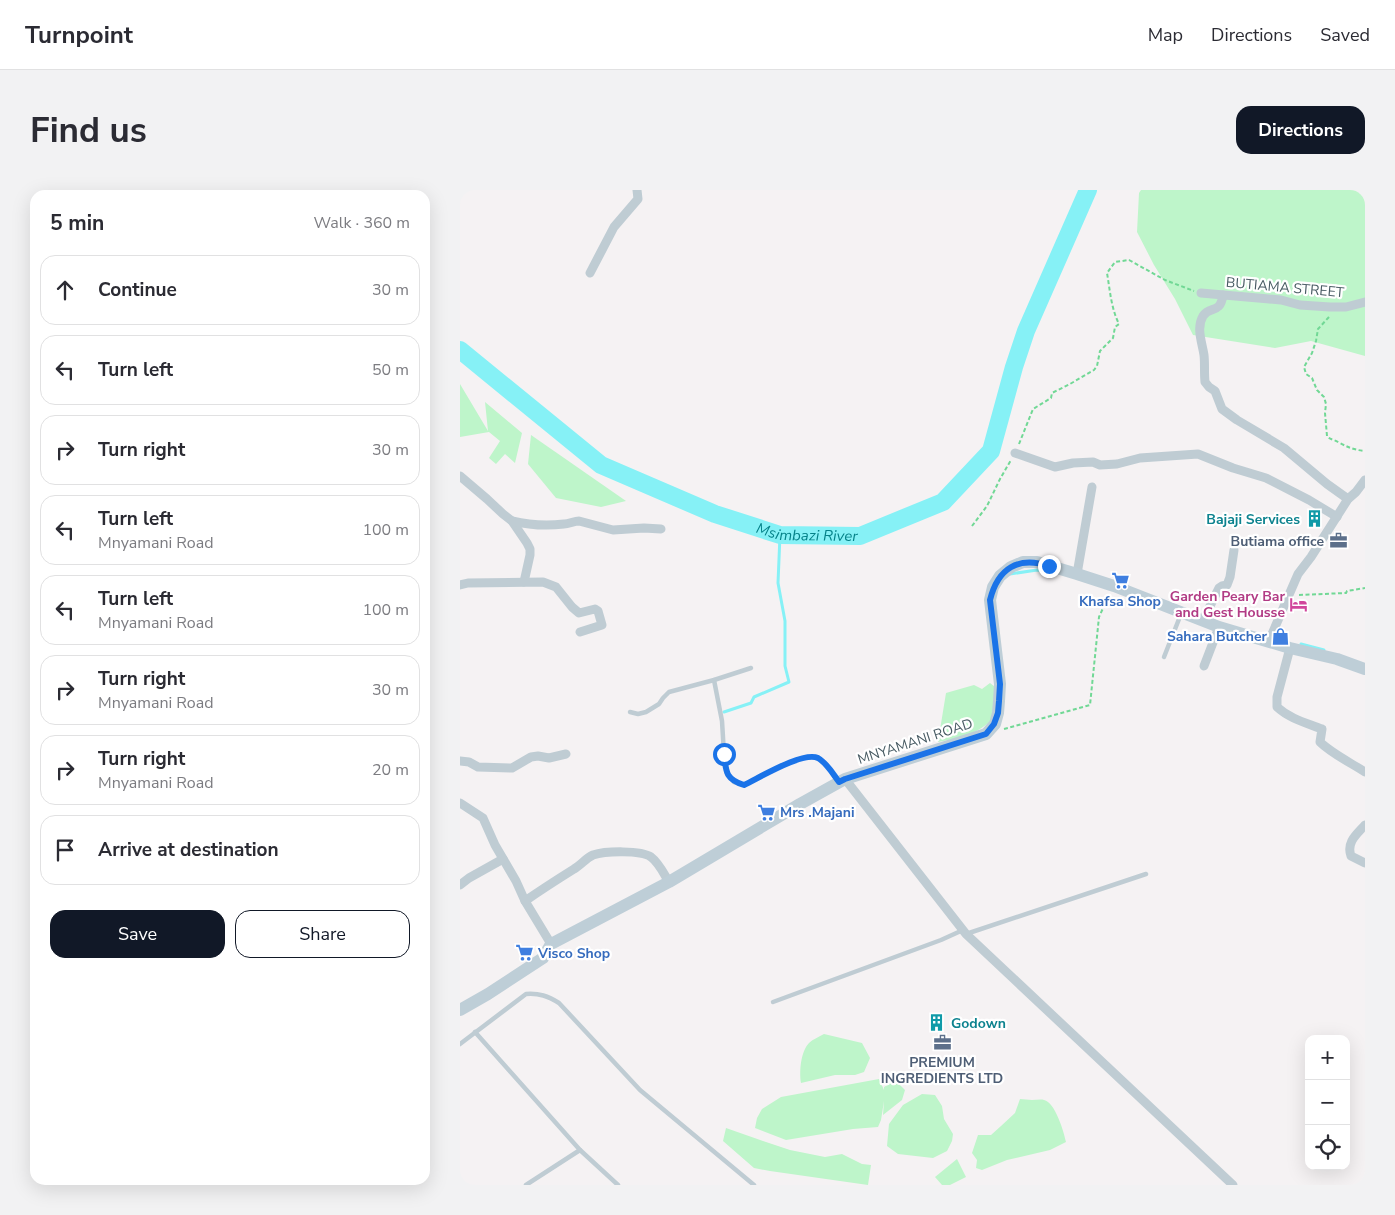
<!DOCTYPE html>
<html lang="en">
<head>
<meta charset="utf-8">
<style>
	:root { --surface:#fff; --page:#f2f2f3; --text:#2b2b33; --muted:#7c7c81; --line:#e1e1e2; --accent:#111827 }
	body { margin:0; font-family:"Nunito Sans",sans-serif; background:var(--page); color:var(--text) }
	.controls { position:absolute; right:15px; bottom:15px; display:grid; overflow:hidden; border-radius:10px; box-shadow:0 5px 20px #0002 }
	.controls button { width:45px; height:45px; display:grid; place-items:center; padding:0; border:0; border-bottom:1px solid var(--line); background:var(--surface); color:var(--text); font:25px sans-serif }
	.stop { position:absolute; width:15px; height:15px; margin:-11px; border:4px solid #1a73e8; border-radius:50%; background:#fff }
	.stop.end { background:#1a73e8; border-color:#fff; box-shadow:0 1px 5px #0008 }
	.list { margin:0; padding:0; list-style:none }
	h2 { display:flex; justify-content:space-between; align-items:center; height:65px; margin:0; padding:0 20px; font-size:21px }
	h2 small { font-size:16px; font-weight:400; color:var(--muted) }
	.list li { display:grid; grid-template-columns:32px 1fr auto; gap:15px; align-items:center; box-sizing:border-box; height:70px; margin:0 10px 10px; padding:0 10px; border:1px solid var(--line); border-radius:15px }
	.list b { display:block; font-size:19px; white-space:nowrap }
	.list p { margin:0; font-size:16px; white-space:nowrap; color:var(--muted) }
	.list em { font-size:16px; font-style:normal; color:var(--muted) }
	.actions { display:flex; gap:10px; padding:15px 20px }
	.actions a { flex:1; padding:11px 0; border:1px solid var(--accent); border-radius:15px; text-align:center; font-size:18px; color:var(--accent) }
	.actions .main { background:var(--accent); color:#fff }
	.icon { flex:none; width:28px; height:28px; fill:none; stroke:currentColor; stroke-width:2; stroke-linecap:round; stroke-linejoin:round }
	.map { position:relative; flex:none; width:905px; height:995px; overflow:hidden; border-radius:15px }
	header { display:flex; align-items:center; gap:30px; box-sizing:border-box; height:70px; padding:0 25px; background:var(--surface); border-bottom:1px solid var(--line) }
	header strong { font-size:24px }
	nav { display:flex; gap:28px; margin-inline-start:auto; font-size:18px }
	.intro { display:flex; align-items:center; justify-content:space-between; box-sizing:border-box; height:120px; padding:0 30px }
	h1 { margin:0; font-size:35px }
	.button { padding:12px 22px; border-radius:15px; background:var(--accent); color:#fff; font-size:18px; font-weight:700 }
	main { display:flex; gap:30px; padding:0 30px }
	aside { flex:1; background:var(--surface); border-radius:15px; box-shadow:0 5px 20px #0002 }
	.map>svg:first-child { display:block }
	.green { fill:#bef5ca }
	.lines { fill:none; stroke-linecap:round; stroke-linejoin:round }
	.stream { stroke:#86f1f6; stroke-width:3 }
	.river { stroke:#86f1f6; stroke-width:18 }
	.path { stroke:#71d895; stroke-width:2; stroke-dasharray:4 2.5; stroke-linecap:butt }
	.lane { stroke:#bfccd3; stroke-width:4.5 }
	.street { stroke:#bfccd3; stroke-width:9 }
	.secondary { stroke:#beced7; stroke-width:12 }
	.route { stroke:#1a73e8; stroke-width:6 }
	.labels { text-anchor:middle; stroke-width:4.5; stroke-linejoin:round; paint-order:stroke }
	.street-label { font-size:14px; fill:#475a62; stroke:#fff }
	.culture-label { font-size:14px; font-weight:bold; fill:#0d838f; stroke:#fff; text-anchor:end }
	.service-label { font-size:14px; font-weight:bold; fill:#4e5e75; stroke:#fff; text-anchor:end }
	.hotel-label { font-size:14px; font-weight:bold; fill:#b23c85; stroke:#fff; text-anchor:end }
	.shop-label { font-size:14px; font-weight:bold; fill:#366cbe; stroke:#fff; text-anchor:start }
	.water-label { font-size:15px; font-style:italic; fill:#058289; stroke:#fff }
</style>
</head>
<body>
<header>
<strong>Turnpoint</strong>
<nav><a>Map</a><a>Directions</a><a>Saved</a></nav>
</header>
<div class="intro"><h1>Find us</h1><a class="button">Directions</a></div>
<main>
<aside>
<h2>5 min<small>Walk · 360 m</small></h2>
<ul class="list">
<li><svg class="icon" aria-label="ahead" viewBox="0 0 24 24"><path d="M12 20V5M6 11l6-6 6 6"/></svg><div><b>Continue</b></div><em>30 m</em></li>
<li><svg class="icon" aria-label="left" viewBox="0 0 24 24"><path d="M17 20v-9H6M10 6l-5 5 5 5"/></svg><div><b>Turn left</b></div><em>50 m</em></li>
<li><svg class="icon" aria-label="right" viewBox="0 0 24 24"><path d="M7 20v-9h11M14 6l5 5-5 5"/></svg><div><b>Turn right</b></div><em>30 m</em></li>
<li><svg class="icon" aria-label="left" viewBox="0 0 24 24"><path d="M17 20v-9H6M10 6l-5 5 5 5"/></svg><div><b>Turn left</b><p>Mnyamani Road</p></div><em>100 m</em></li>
<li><svg class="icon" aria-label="left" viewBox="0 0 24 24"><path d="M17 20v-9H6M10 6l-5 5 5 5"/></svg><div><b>Turn left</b><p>Mnyamani Road</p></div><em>100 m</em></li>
<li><svg class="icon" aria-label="right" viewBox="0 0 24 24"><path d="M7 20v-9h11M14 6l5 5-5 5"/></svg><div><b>Turn right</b><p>Mnyamani Road</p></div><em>30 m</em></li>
<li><svg class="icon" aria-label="right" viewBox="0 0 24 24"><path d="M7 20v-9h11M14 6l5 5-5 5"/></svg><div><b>Turn right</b><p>Mnyamani Road</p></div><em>20 m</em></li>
<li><svg class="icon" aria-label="arrive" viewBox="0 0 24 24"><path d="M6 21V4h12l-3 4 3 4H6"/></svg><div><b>Arrive at destination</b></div></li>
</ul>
<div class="actions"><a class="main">Save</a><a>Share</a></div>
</aside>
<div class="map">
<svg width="905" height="995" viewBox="0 0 905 995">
	<rect width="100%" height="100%" fill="#f5f2f3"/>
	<!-- green -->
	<g class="green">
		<path d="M681,0H905V166L851,151L815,158L733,145L715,109L694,75L677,42L679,3Z"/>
		<path d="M0,194L28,241L25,212L62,243L55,273L45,264L36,274L29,268L40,251L29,242L0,247Z"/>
		<path d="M71,245L166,311L141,317L96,308L68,274Z"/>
		<path d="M530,493L535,497L532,530C515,545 500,548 478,552L486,503L514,495L522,499Z"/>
		<path d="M364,844L402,853L410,868L404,882L395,885H375L341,893C339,881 341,861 349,853C353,849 359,847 364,844Z"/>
		<path d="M419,889L424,900V897L433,892L440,895L445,900L442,910L423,925L424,911L421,930L418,937L393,939L326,950L295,938L297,928L302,919L321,907Z"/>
		<path d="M462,904L475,905L482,916L484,929L493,944L492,951L487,961L473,968L438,964L427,956L429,934L443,915Z"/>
		<path d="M560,909C564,909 568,910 572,910C576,910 581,909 584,910C595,912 604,942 606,952L590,960L547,970L522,980L516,978L517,970L512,963L518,945H531L541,936L555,923Z"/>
		<path d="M266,938L303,951L330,960L365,967L382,964L402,974L411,975L408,995L310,981L294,978L263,951Z"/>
		<path d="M497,969L506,987L490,995H482L475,987Z"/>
	</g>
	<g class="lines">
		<!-- stream -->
		<g class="stream">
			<path d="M550,384L577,380L588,381"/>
			<path d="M841,454L864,460"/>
			<path d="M264,522L291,513L294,507L329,492L325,476V431L318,393L320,345"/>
		</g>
		<!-- river -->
		<path class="river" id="s1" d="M0,160L141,275L255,324L320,345L400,346L483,312L531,261L554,177L566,141L628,0"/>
		<!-- path -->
		<g class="path">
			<path d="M869,127L858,139L856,151L852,163L844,177L846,184L852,188L857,200L864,207L866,214L865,223L867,246C870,250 873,249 878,252C887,257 894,260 905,261"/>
			<path d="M559,254L573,219L591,208L592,203L610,194L634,180L637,176L640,161L653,148L655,137L659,134C651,118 650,100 647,83L655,72L669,70L705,90L734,101"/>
			<path d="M512,336L527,316L540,289L551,270"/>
			<path d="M839,405L886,403L887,401L905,398"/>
			<path d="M544,539L630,515L639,427L649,405"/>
		</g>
		<!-- lane -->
		<g class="lane">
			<path d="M704,467L721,424"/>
			<path d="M254,490L262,531L264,564L267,584L274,592L284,595C299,588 341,562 357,568C366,571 372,583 377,591"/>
			<path d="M170,522L178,524L186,522L199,514L203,508L209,502L254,490L291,478"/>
			<path d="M506,744L686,684"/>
			<path d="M313,812L481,750L503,740"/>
			<path d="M15,842L120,960L158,995"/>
			<path d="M0,854L66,804C79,803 88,806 99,813L180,900L294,995"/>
			<path d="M66,995L120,960"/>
		</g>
		<!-- street -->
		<g class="street">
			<path d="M130,83L154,37L178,9L177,0"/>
			<path d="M741,103L821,110L840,115L870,117H886L905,112"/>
			<path d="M763,105C760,125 750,115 743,126C736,138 742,152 744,165C745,174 744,183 745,192L749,197L755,201L762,219L777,230L824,258L867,294L888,309"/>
			<path d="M555,263L595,277L613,273L633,272L640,275L657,274L680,268L738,264L773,278L806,288L849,310L877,327"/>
			<path d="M0,286L27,309L43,324L52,331L67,353L70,359V365L64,392"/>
			<path d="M52,331C69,335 87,336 104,334C109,334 114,331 119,331L153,340L184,338L201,339"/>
			<path d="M617,384L632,297"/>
			<path d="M0,395L8,393L83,392L96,397L112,417L119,423L135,419L138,421L142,435L120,442"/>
			<path d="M743,430L759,398L762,396L767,395L770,387L774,360"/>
			<path d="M809,451L838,384L851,367L888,309L896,302L905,290"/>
			<path d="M830,458L817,507V517C830,529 847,533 862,539L860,552C871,563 891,573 905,582"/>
			<path d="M744,476L759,437"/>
			<path d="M0,571L9,572L18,577L52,578L71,567L78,566L89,568L106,564"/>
			<path d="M385,589L506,744L773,995"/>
			<path d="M0,613L23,628L35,655L56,691L65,711L91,754"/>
			<path d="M905,635C897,644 886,652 891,666L905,673"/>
			<path d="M0,695L9,688L43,669"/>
			<path d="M65,711C81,700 98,689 114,679C121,675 126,668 133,665C145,661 181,660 191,667C199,673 204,684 209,692"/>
		</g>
		<!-- secondary -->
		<path class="secondary" d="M0,820L28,804L83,768L91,754L209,692L340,614L385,589L526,544L535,534L538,523L539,511L540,494L530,410L533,397L540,386L551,377L563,372H577L617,384L654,396L759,437L830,458L877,469L905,479"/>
	</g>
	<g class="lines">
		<!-- route -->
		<path class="route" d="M264,564C266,581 265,589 284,595C299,588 343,561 358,568C367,573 373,584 379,592L385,589L526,544L534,534L538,523L539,511L540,494L530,410C538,378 558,366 589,376"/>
	</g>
	<!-- icons -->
	<defs>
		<symbol id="building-bare" viewBox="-9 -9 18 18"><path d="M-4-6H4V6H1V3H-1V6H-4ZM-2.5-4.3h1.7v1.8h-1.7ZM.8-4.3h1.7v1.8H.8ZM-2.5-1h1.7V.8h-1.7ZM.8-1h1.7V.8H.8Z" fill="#0f9aa8" stroke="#fff" stroke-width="2.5" paint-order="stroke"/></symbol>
		<symbol id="office-bare" viewBox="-9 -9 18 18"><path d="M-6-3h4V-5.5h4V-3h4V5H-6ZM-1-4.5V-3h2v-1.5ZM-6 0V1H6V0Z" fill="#5c6f8a" stroke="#fff" stroke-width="2.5" paint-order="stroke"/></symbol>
		<symbol id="supermarket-bare" viewBox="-9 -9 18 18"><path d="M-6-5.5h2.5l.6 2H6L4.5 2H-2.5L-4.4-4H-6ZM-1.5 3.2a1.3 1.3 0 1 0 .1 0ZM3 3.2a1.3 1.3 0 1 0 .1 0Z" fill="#3f7fe0" stroke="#fff" stroke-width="2.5" paint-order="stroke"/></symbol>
		<symbol id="hotel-bare" viewBox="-9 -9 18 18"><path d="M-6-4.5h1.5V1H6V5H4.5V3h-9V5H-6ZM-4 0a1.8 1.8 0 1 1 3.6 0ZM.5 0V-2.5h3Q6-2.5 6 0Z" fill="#d1479c" stroke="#fff" stroke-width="2.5" paint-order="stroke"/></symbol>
		<symbol id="shop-bare" viewBox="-9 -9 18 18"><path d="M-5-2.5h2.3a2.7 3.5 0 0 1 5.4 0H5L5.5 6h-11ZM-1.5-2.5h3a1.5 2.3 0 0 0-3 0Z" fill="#3f7fe0" stroke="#fff" stroke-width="2.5" paint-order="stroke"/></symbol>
	</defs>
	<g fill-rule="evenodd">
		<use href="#building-bare" x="842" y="316" width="25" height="25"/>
		<use href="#office-bare" x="866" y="338" width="25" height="25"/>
		<use href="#supermarket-bare" x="648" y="378" width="25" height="25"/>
		<use href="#hotel-bare" x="826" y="402" width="25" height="25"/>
		<use href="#shop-bare" x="808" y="434" width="25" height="25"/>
		<use href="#supermarket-bare" x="294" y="610" width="25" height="25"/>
		<use href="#supermarket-bare" x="52" y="750" width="25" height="25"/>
		<use href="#building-bare" x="464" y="820" width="25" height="25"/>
		<use href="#office-bare" x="470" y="840" width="25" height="25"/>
	</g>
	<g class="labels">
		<!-- street labels -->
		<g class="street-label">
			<text transform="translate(825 97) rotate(5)" y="5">BUTIAMA STREET</text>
			<text transform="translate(455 551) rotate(-18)" y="5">MNYAMANI ROAD</text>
		</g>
		<!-- culture labels -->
		<g class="culture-label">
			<text x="840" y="334">Bajaji Services</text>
			<text x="491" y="838" text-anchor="start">Godown</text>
		</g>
		<!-- service labels -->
		<g class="service-label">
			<text x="864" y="356">Butiama office</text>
			<text x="482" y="877" text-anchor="middle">PREMIUM<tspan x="482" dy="16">INGREDIENTS LTD</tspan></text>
		</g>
		<!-- hotel labels -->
		<g class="hotel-label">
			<text x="825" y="411">Garden Peary Bar<tspan x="825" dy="16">and Gest Housse</tspan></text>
		</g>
		<!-- shop labels -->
		<g class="shop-label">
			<text x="660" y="416" text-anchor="middle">Khafsa Shop</text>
			<text x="807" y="451" text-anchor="end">Sahara Butcher</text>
			<text x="320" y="627">Mrs .Majani</text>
			<text x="78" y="768">Visco Shop</text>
		</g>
		<!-- water labels -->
		<g class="water-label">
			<text dy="5" stroke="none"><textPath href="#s1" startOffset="401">Msimbazi River</textPath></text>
		</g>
	</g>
</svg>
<div class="controls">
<button>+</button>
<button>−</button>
<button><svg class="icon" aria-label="locate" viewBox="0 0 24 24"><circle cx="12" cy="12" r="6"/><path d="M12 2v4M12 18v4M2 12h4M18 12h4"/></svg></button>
</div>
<div class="stop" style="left:264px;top:564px"></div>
<div class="stop end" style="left:589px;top:376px"></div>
</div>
</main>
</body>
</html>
